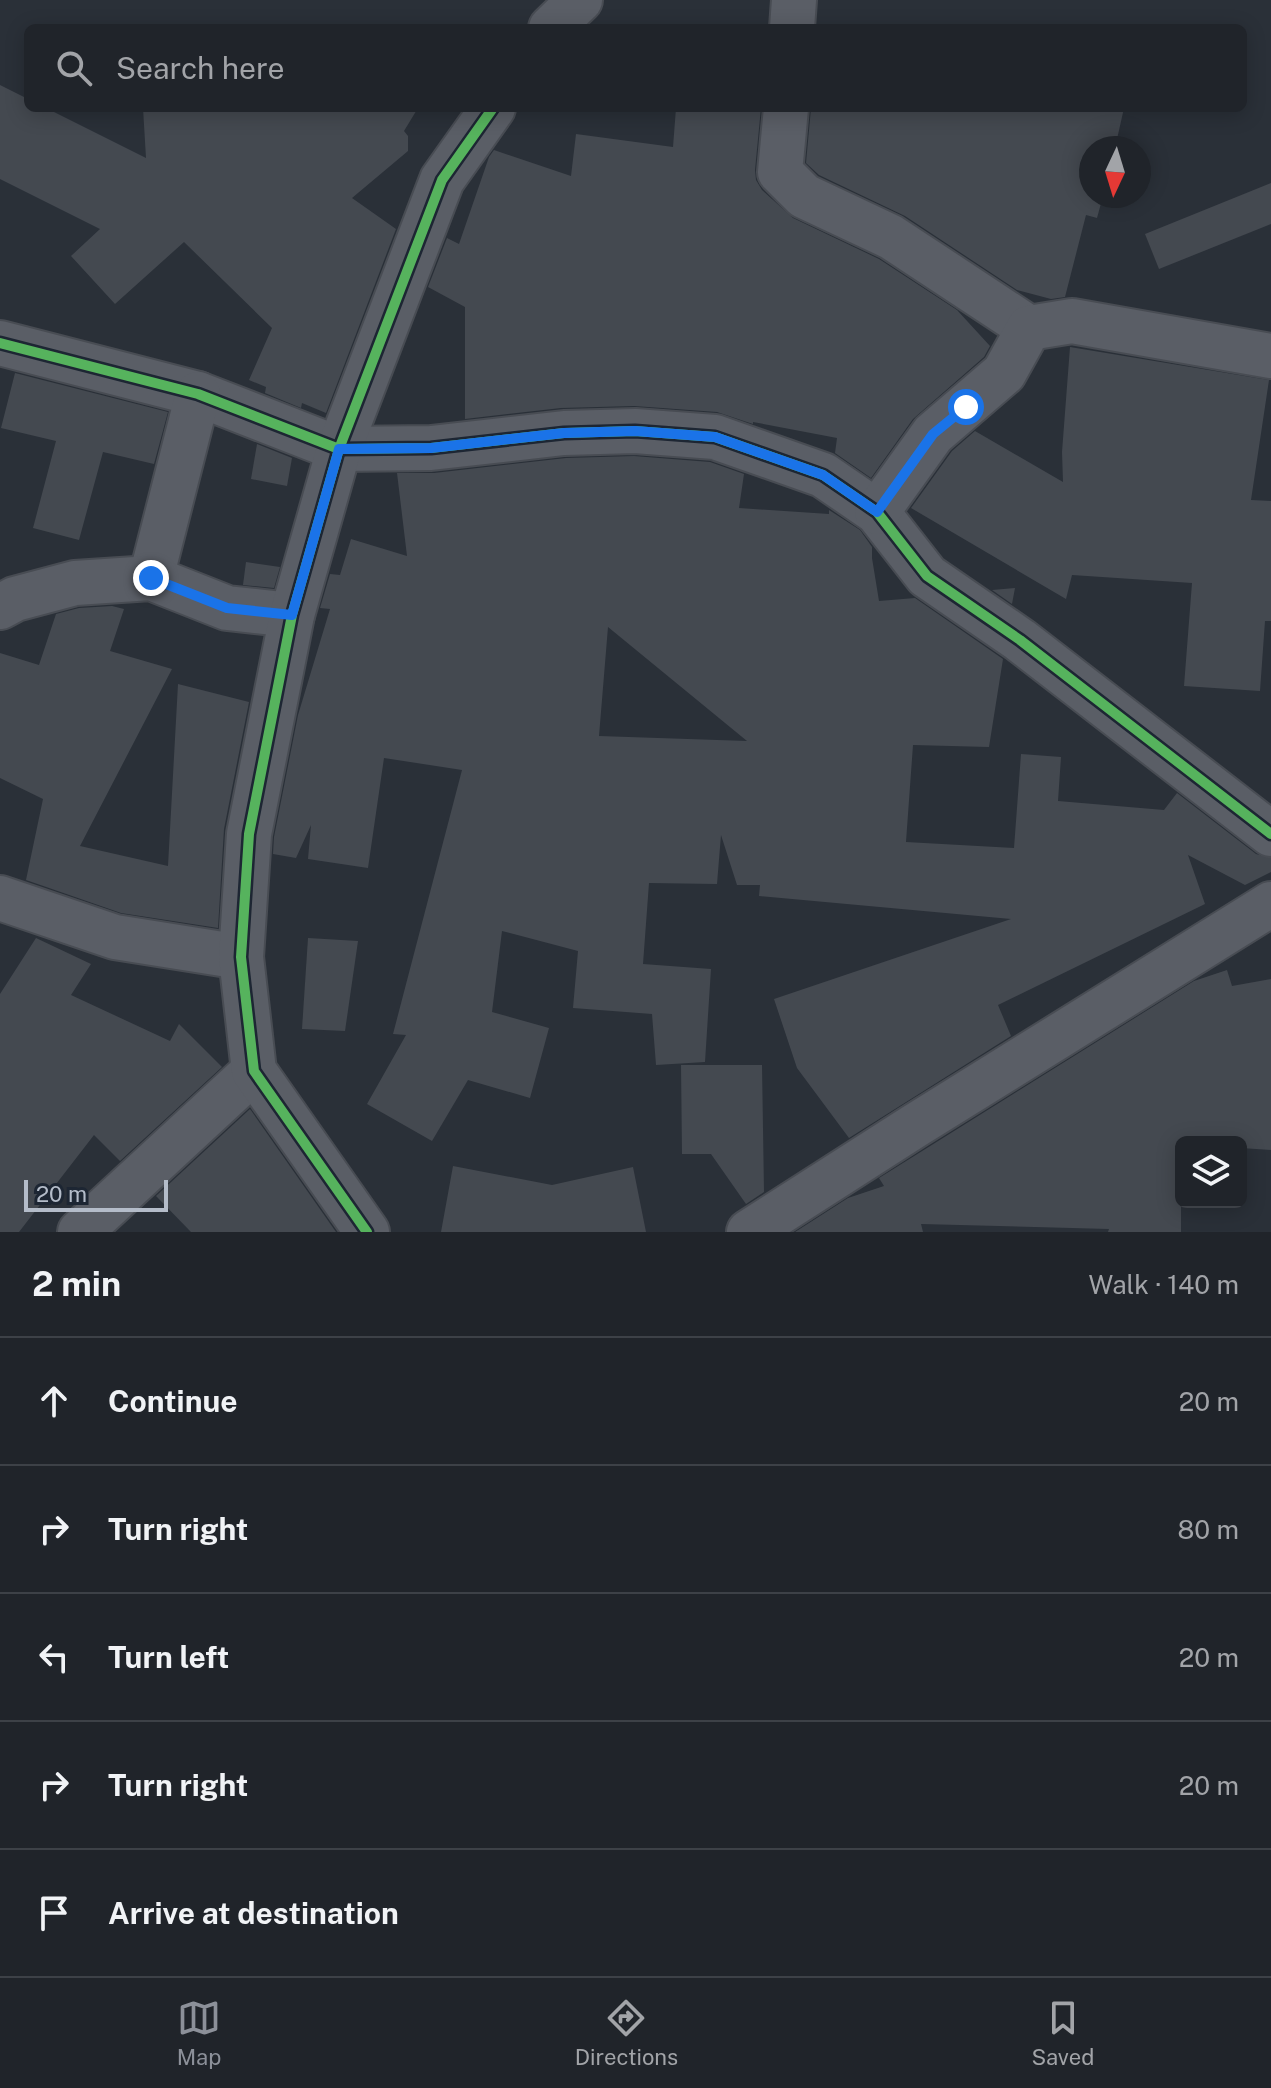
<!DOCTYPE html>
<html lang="en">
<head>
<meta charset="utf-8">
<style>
	:root { --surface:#20242a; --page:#282c32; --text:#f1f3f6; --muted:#a2a4a8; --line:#3d4147; --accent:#8c9099 }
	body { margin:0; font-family:"Public Sans",sans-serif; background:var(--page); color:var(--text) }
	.controls { position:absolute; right:24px; bottom:24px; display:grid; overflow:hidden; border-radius:12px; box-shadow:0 4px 20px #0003 }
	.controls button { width:72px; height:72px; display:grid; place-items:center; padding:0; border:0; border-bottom:2px solid var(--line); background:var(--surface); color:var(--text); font:40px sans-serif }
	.compass { position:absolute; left:1079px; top:136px; width:72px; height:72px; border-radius:50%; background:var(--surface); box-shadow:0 4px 20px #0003; rotate:184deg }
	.scale { position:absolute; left:24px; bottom:20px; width:144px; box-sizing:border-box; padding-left:8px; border:4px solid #b4bcc9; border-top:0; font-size:22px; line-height:28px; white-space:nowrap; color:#b4bcc9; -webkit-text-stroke:6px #1d2633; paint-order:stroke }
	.stop { position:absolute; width:24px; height:24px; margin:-18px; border:6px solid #1a73e8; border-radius:50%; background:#fff }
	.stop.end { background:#1a73e8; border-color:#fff; box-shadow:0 2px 8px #0008 }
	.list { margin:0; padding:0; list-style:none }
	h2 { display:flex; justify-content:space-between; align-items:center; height:104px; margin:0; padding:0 32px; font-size:34px }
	h2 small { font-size:26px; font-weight:400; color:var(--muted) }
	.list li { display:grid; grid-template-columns:52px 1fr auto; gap:24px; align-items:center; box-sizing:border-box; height:128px; padding:0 32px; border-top:2px solid var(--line) }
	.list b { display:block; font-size:30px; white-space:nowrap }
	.list em { font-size:26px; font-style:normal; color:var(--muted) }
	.icon { flex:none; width:44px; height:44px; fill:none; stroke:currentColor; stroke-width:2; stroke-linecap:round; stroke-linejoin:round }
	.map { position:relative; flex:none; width:1271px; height:1232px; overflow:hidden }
	.search { position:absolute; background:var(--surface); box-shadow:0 4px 20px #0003; left:24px; right:24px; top:24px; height:88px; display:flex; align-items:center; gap:20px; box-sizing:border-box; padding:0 28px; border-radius:12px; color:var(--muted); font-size:30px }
	.sheet { height:744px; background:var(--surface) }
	nav { display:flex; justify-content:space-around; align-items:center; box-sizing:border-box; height:112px; border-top:2px solid var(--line); background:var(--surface); font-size:22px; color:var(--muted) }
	nav a { display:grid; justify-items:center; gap:4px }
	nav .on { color:var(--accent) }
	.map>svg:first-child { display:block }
	.building { fill:#444950; fill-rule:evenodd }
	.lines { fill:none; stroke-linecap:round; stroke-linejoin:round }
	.street-casing { stroke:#484c53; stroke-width:48 }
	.street { stroke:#5a5e66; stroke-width:44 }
	.cycleway-casing { stroke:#1d2633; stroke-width:15 }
	.cycleway { stroke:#56b35d; stroke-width:10 }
	.route { stroke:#1a73e8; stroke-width:10 }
</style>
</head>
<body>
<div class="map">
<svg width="1271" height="1232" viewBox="0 0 1271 1232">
	<rect width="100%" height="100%" fill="#2a3038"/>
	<!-- building -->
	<g class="building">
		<path d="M0,85L28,99V108H46L146,158L143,108H418L404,131L408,136V151L352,198L396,229L326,413L302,403L301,408L265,393L266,387L249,380L272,328L184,242L115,304L71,256L100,229L0,179Z"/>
		<path d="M676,108H761L755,170L756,180L762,190L793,218L879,259L957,310L990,346L984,357L913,419L871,478L835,453L837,438L753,422V424L717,412L634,406L561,408L465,419V307L428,287L447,238L459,244L489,157L494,150L571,176L576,134L673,147Z"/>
		<path d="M811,108H1124L1115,148H1091V196H1103L1097,218L1086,215L1065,297L1051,299L1017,290L905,216L819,175L806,163Z"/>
		<path d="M1271,183V224L1159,269L1145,234Z"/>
		<path d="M1070,347L1269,380L1251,500L1271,501V621H1265L1260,691L1184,686L1192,583L1072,575L1066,599L911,508L952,451L975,431L1063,482L1062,452Z"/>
		<path d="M15,373L168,412L154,464L103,452L79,540L33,528L56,441L1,428Z"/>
		<path d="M257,444L292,458L287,486L251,479Z"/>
		<path d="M634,456L710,462L744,474L739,508L829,514V510L860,530L872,547V558L879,601L915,598L1003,659L989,747L913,745L906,842L1014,848L1021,754L1061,757L1058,801L1164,810L1177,793L1256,854L1271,858V872L1245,885L1188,855L1205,904L998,1005L1011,1036L849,1138L797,1068L774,999L1011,919L759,896L760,885H737L721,835L717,884L649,883L643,964L711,969L705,1062L656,1065L652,1014L573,1008L578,951L502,931L492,1012L549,1028L530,1098L468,1080L432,1141L367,1104L406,1035L393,1034L462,770L384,758L368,868L308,859L311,825L296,858L273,854L274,837L298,715L330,609L320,608L330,574L340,575L351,539L407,556L397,473H434L566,458ZM608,627L747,741L599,736Z"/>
		<path d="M246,562L280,567L274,588L243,585Z"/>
		<path d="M1015,588L1012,604L992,590Z"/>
		<path d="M112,606L124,609L110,651L172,669L80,846L168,866L178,684L249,702L224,829L218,928L121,913L26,880L43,799L0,778V653L39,665L56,614L79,608Z"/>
		<path d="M36,938L91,964L71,995L170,1041L179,1024L222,1067L120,1161L94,1135L19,1232H0V994Z"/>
		<path d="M308,938L358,941L345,1031L302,1029Z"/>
		<path d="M1227,970L1232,986L1271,979V1150L1241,1148V1142H1181V1232H1108L1109,1229L921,1224L923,1232H795L848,1198L884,1186L879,1178L1194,981Z"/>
		<path d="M681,1065H762L764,1192L746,1204L711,1154H682Z"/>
		<path d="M250,1109L336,1232H191L156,1196Z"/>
		<path d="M453,1166L552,1185L633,1167L646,1232H441Z"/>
	</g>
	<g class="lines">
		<defs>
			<g id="street">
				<path d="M551,28L580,0"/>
				<path d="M792,28L794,0"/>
				<path d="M786,108L780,172L804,196L891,237L1029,328"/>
				<path d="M0,343L198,394L339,449L431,448L564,433L635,431L715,437L823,475L877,512L927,576L1020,640L1271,834"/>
				<path d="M877,512L933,434L1004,373L1029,328L1072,321L1271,356"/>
				<path d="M151,578L198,394"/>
				<path d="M0,607L15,599L75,583L151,578L227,608L292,615"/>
				<path d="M0,898L115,937L241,957"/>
				<path d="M80,1232L254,1071"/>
				<path d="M367,1232L254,1071L241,957L249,834L292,615L339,449L442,180L493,108"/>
				<path d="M749,1232L916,1125L1271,904"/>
			</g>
		</defs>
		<!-- street casing -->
		<use href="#street" class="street-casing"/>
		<!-- street -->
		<use href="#street" class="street"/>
		<defs>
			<g id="cycleway">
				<path d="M0,343L198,394L339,449L431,448L564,433L635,431L715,437L823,475L877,512L927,576L1020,640L1271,834"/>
				<path d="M367,1232L254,1071L241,957L249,834L292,615L339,449L442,180L493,108"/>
			</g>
		</defs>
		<!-- cycleway casing -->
		<use href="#cycleway" class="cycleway-casing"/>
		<!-- cycleway -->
		<use href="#cycleway" class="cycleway"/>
	</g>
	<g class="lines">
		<!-- route -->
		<path class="route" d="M151,578L227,608L292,615L339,449L431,448L564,433L635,431L715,437L823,475L877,512L933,434L966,407"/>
	</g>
</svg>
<div class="controls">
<button><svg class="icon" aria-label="layers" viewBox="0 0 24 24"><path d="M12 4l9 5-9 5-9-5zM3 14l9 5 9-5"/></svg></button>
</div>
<svg class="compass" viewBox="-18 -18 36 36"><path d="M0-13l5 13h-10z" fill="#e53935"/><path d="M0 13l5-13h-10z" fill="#a2a4a8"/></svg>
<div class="scale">20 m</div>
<div class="stop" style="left:966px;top:407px"></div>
<div class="stop end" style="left:151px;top:578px"></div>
<div class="search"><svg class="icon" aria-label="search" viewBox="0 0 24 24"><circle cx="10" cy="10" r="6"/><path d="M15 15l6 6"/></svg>Search here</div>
</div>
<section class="sheet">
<h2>2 min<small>Walk · 140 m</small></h2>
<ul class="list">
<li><svg class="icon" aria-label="ahead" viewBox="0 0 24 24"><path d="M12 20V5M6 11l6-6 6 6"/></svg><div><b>Continue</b></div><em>20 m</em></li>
<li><svg class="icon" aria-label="right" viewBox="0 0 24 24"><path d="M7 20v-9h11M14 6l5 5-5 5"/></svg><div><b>Turn right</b></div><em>80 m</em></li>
<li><svg class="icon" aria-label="left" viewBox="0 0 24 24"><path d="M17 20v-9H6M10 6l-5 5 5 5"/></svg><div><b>Turn left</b></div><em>20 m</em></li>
<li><svg class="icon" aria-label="right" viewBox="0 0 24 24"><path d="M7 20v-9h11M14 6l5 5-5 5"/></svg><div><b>Turn right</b></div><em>20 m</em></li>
<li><svg class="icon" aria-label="arrive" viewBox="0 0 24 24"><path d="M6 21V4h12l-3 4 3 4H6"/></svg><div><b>Arrive at destination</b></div></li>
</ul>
</section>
<nav>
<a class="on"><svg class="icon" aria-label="map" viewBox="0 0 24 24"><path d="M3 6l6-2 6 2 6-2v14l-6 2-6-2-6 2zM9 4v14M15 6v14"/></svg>Map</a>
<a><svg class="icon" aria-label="directions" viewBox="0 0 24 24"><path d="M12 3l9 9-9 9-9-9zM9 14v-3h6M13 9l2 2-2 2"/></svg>Directions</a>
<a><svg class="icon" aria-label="saved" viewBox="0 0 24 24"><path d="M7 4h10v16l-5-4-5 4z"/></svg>Saved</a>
</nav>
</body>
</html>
